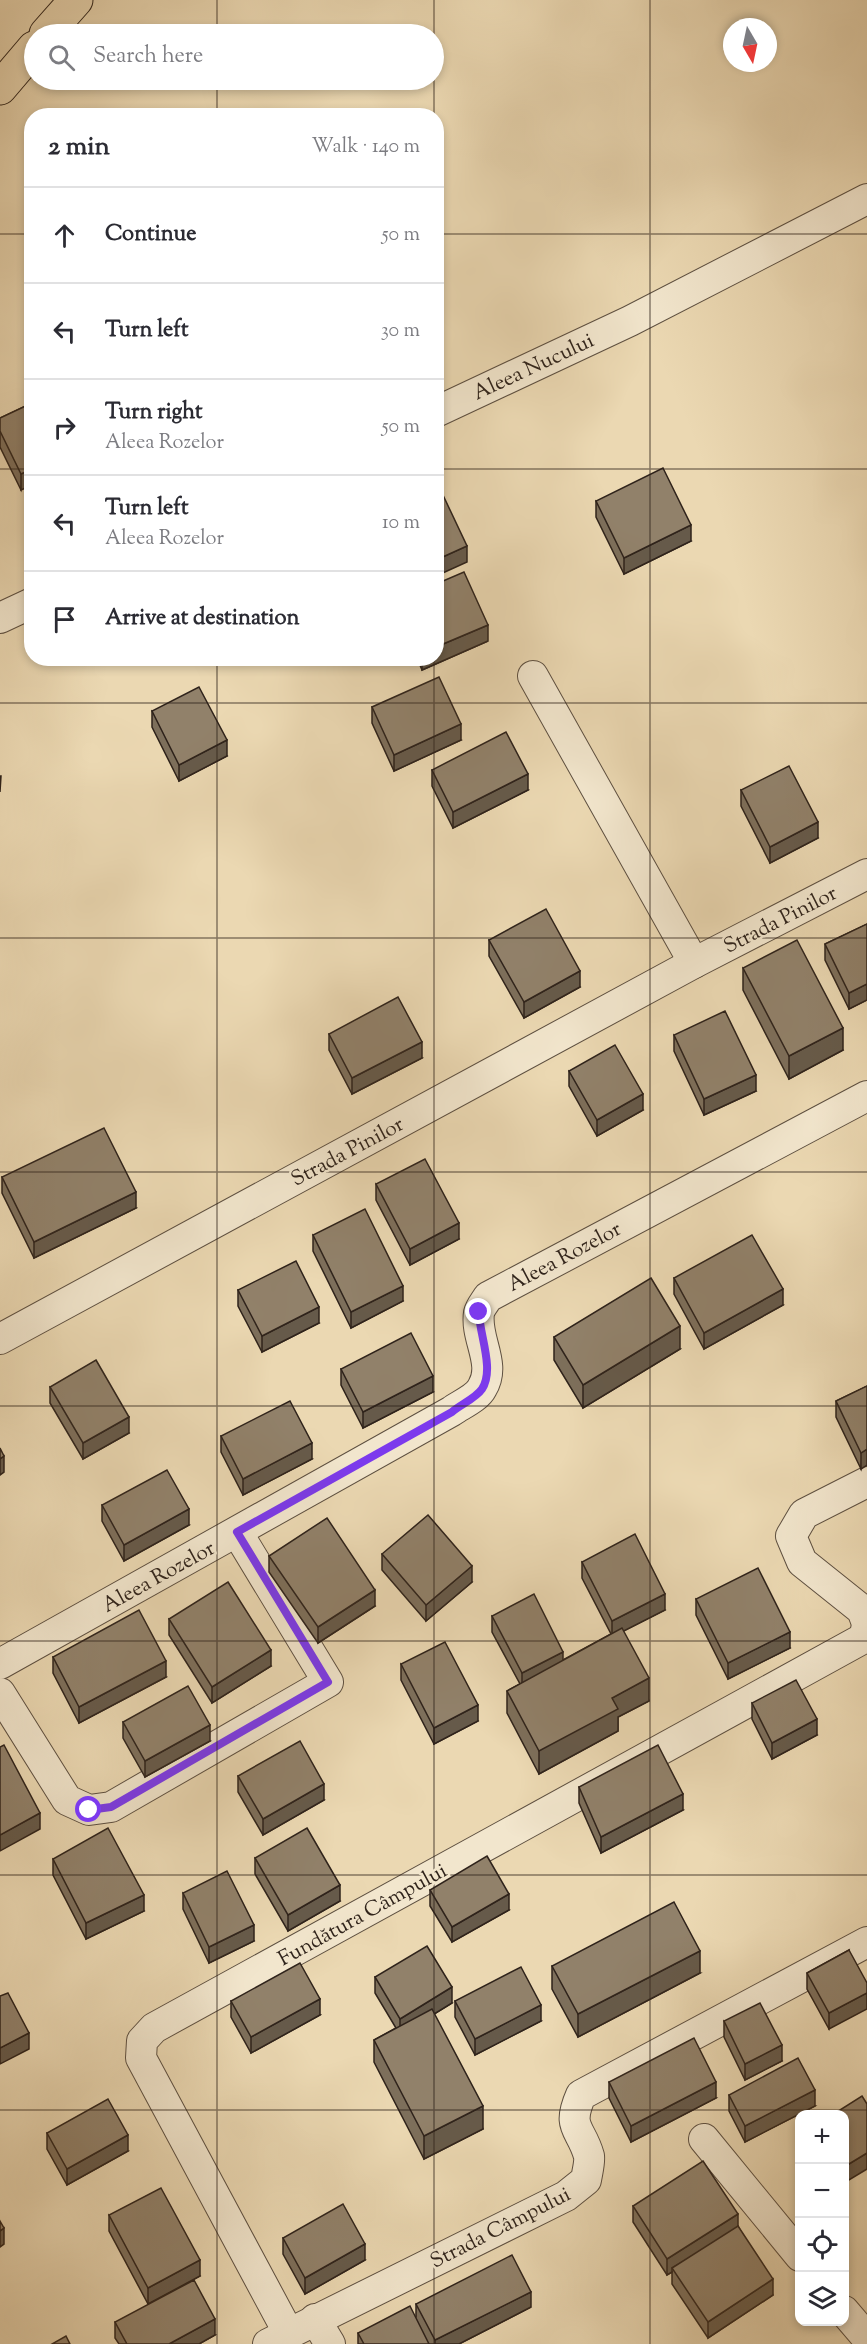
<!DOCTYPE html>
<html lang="en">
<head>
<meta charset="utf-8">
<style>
	:root { --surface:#fff; --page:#f7f7f7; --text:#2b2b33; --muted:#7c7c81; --line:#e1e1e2 }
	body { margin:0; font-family:"Sorts Mill Goudy",serif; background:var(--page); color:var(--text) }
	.controls { position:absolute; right:18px; bottom:18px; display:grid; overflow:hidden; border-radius:12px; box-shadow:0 3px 9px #0003 }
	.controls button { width:54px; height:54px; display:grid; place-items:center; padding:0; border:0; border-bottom:2px solid var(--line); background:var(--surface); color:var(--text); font:30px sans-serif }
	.compass { position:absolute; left:723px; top:18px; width:54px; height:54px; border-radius:50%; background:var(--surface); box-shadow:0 3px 9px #0003; rotate:171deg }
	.stop { position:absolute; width:18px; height:18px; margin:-14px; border:4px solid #7c3aed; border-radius:50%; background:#fff }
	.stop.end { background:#7c3aed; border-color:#fff; box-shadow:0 2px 6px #0008 }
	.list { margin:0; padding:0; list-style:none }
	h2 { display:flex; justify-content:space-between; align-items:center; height:78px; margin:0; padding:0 24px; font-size:26px }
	h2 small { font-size:20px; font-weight:400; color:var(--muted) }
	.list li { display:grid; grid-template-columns:39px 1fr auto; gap:18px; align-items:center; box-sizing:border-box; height:96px; padding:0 24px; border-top:2px solid var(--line) }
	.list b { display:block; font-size:22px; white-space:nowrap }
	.list p { margin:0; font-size:20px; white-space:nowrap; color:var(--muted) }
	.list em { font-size:20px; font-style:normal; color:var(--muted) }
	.icon { flex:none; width:33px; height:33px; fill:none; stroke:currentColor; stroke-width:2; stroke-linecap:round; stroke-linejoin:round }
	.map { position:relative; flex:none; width:867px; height:2344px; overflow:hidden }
	.search { position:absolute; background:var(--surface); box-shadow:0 3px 9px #0003; left:24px; top:24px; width:420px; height:66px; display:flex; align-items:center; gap:15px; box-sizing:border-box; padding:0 21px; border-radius:33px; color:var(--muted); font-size:22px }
	.panel { position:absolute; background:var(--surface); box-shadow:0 3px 9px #0003; left:24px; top:108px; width:420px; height:558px; border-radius:24px }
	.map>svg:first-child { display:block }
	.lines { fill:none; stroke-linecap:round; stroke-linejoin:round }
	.minor-casing { stroke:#5e5041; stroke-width:32 }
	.primary-casing { stroke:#2f231b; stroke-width:35 }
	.minor { stroke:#f2e6cd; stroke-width:30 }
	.primary { stroke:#ebd8b2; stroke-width:33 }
	.wall { fill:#7d6f5b; stroke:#2f231b; stroke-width:1.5 }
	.shaded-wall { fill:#665a4a; stroke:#2f231b; stroke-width:1.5 }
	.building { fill:#91816a; stroke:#2f231b; stroke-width:1.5 }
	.route { stroke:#7c3aed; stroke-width:8 }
	.grid { fill:none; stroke:#2f231b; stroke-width:1.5; stroke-opacity:0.55 }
	.labels { text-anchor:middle; stroke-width:5; stroke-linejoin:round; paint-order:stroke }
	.street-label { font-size:21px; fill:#2f231b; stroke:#f2e6cd }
</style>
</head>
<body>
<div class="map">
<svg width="867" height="2344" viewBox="0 0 867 2344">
	<rect width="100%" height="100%" fill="#ebd8b2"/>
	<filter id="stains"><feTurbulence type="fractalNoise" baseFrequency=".00333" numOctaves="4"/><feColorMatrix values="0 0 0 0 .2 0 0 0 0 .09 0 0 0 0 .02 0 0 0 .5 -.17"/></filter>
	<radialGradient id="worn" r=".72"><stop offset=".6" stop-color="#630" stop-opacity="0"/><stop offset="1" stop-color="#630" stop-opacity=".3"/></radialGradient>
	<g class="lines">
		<defs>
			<g id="minor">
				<path d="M436,412L630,321L867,199"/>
				<path d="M0,618L32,603"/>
				<path d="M533,676L694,963"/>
				<path d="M0,1339L694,963L867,874"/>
				<path d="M867,1482L804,1514L791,1536L802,1562L862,1610L867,1623"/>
				<path d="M0,1664L452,1411C460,1405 477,1398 482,1388C497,1364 475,1339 479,1313C480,1308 485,1302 488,1297L867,1096"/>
				<path d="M0,1693L67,1800L89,1810L111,1807L328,1682L237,1532"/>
				<path d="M704,2139L800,2256"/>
				<path d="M844,2311L867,2338"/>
				<path d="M315,2319L330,2344"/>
				<path d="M289,2334L141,2058L142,2041L154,2028L864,1638L867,1626"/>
				<path d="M268,2344L566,2196L586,2180C587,2173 590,2163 589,2156C581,2127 566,2129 581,2095L867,1942"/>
			</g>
			<g id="primary">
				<path d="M46,34L76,0"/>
				<path d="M0,88L34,48"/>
			</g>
		</defs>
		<!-- minor casing -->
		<use href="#minor" class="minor-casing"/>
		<!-- primary casing -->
		<use href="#primary" class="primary-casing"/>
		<!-- minor -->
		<use href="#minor" class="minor"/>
		<!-- primary -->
		<use href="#primary" class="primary"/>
	</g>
	<!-- wall -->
	<g class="wall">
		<path d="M32,403L21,490L0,447V418Z"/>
		<path d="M596,501L691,541L624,574L596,517Z"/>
		<path d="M488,641L422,670L417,658H436Z"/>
		<path d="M372,707L461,740L394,771L372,723Z"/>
		<path d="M152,711L227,756L179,781L152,727Z"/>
		<path d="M432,770L528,790L453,828L432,786Z"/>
		<path d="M741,790L818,838L770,863L741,806Z"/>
		<path d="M867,924V1000L849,1009L825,960V944Z"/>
		<path d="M489,940L580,987L524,1018L489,956Z"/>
		<path d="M743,968L843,1050L789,1079L743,990Z"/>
		<path d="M329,1034L422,1058L352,1094L329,1050Z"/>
		<path d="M674,1035L756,1091L704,1115L674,1051Z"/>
		<path d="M569,1071L643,1110L597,1136L569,1086Z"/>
		<path d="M2,1177L136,1208L34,1258L2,1193Z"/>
		<path d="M376,1184L459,1239L410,1265L376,1200Z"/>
		<path d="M313,1235L403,1301L351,1328L313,1251Z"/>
		<path d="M674,1278L783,1305L704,1349L674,1294Z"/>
		<path d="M238,1290L319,1323L262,1352L238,1306Z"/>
		<path d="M554,1337L680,1349L583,1408L554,1360Z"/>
		<path d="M341,1369L433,1392L363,1428L341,1385Z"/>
		<path d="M867,1386L861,1469L836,1417V1401Z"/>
		<path d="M50,1387L129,1433L83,1459L50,1403Z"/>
		<path d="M221,1436L312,1459L243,1495L221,1452Z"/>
		<path d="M102,1505L189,1525L124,1561L102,1521Z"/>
		<path d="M382,1554L472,1582L426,1621L382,1570Z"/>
		<path d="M269,1556L375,1606L318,1643L269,1572Z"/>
		<path d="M582,1562L665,1610L623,1631L649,1701L618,1717V1731L539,1774L507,1713V1691L520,1684L492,1632V1616L563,1660L611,1634L582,1578Z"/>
		<path d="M696,1599L790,1648L728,1679L696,1615Z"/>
		<path d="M169,1619L271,1666L212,1703L169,1635Z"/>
		<path d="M53,1657L166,1677L79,1723L53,1673Z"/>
		<path d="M401,1664L478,1721L434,1744L401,1680Z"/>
		<path d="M752,1703L817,1735L772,1759L752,1719Z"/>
		<path d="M123,1722L210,1741L145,1777L123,1738Z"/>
		<path d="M238,1776L324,1800L263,1835L238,1792Z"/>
		<path d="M579,1787L683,1810L601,1853L579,1803Z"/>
		<path d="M255,1858L340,1901L288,1931L255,1874Z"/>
		<path d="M53,1859L144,1911L86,1939L53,1875Z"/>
		<path d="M430,1890L509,1910L452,1942L430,1906Z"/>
		<path d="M183,1893L254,1941L209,1963L183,1909Z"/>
		<path d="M849,1950L829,2029L807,1989V1973Z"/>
		<path d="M552,1966L700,1973L578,2037L552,1989Z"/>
		<path d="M375,1977L452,2003L434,2014L483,2129L424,2159L374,2062V2040L396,2028L375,1993Z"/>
		<path d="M231,2001L320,2015L251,2053L231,2017Z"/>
		<path d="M455,2001L541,2021L475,2055L455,2017Z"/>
		<path d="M724,2021L782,2061L745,2080L724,2037Z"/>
		<path d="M609,2082L716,2098L631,2142L609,2098Z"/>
		<path d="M729,2095L815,2106L745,2142L729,2111Z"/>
		<path d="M47,2133L128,2151L67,2185L47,2149Z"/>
		<path d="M633,2206L738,2226L773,2295L708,2338L672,2284V2272L667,2275L633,2222Z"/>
		<path d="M109,2215L200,2276L148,2304L109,2231Z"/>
		<path d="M283,2238L365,2260L305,2294L283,2254Z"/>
		<path d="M416,2304L531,2307L459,2344H358V2333L416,2317Z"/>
		<path d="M115,2322L215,2335L199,2344H119L115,2338Z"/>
	</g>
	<!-- shaded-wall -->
	<g class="shaded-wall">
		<path d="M32,469V485L21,490V474Z"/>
		<path d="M691,525V541L624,574V558Z"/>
		<path d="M467,546V562L436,576V560Z"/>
		<path d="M488,625V641L422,670V658H436V647Z"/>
		<path d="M461,724V740L394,771V755Z"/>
		<path d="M227,740V756L179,781V765Z"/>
		<path d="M528,774V790L453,828V812Z"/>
		<path d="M0,776H1L0,792Z"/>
		<path d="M818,822V838L770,863V847Z"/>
		<path d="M580,971V987L524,1018V1002Z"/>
		<path d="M867,984V1000L849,1009V993Z"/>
		<path d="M843,1028V1050L789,1079V1056Z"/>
		<path d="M422,1042V1058L352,1094V1078Z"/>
		<path d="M756,1075V1091L704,1115V1099Z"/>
		<path d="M643,1094V1110L597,1136V1120Z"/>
		<path d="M136,1192V1208L34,1258V1242Z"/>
		<path d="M459,1223V1239L410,1265V1249Z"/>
		<path d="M403,1286V1301L351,1328V1312Z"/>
		<path d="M783,1289V1305L704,1349V1333Z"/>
		<path d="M319,1307V1323L262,1352V1336Z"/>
		<path d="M680,1326V1349L583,1408V1385Z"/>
		<path d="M433,1376V1392L363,1428V1412Z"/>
		<path d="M129,1417V1433L83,1459V1443Z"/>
		<path d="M312,1443V1459L243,1495V1479Z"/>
		<path d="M867,1449V1465L861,1469V1453Z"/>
		<path d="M4,1456V1472L0,1475V1459Z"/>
		<path d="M189,1509V1525L124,1561V1545Z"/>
		<path d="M472,1566V1582L426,1621V1605Z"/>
		<path d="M375,1590V1606L318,1643V1627Z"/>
		<path d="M665,1594V1610L612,1637V1621Z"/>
		<path d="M790,1632V1648L728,1679V1663Z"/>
		<path d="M271,1650V1666L212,1703V1687Z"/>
		<path d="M563,1652V1668L522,1689V1673Z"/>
		<path d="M166,1661V1677L79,1723V1707Z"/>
		<path d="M649,1678V1701L618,1717V1731L539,1774V1751L612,1698Z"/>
		<path d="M478,1705V1721L434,1744V1728Z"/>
		<path d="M817,1719V1735L772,1759V1743Z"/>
		<path d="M210,1725V1741L145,1777V1761Z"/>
		<path d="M324,1784V1800L263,1835V1819Z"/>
		<path d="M683,1794V1810L601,1853V1837Z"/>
		<path d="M40,1813V1829L0,1851V1835Z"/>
		<path d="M340,1885V1901L288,1931V1915Z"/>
		<path d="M509,1894V1910L452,1942V1927Z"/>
		<path d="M144,1895V1911L86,1939V1923Z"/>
		<path d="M254,1925V1941L209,1963V1947Z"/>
		<path d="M700,1951V1973L578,2037V2014Z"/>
		<path d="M452,1987V2003L400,2035V2019Z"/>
		<path d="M867,1993V2009L829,2029V2013Z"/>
		<path d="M320,1999V2015L251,2053V2037Z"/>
		<path d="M541,2005V2021L475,2055V2039Z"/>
		<path d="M29,2033V2049L0,2064V2048Z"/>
		<path d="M782,2045V2061L745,2080V2064Z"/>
		<path d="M716,2082V2098L631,2142V2126Z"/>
		<path d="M815,2090V2106L745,2142V2126Z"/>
		<path d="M483,2106V2129L424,2159V2136Z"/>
		<path d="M128,2135V2151L67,2185V2169Z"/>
		<path d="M867,2153V2169L844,2183V2167Z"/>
		<path d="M738,2214V2230L672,2268V2272L667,2275V2259Z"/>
		<path d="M4,2228V2244L0,2247V2231Z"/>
		<path d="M365,2244V2260L305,2294V2278Z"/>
		<path d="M200,2260V2276L148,2304V2288Z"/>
		<path d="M773,2279V2295L708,2338V2322Z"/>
		<path d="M531,2292V2307L459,2344H435V2340Z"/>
		<path d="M215,2319V2335L199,2344H169Z"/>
	</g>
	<!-- building -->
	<g class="building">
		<path d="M32,403V469L21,474L0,431V418Z"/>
		<path d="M663,468L691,525L624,558L596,501Z"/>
		<path d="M442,493L467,546L436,560V495Z"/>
		<path d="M464,572L488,625L436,647V584Z"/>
		<path d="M439,677L461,724L394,755L372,707Z"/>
		<path d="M199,687L227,740L179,765L152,711Z"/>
		<path d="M506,732L528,774L453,812L432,770Z"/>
		<path d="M789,766L818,822L770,847L741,790Z"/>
		<path d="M546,909L580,971L524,1002L489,940Z"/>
		<path d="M867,924V984L849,993L825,944Z"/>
		<path d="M797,940L843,1028L789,1056L743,968Z"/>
		<path d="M398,997L422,1042L352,1078L329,1034Z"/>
		<path d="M725,1011L756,1075L704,1099L674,1035Z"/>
		<path d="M615,1045L643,1094L597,1120L569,1071Z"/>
		<path d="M104,1128L136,1192L34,1242L2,1177Z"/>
		<path d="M425,1159L459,1223L410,1249L376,1184Z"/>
		<path d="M365,1209L403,1286L351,1312L313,1235Z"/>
		<path d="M752,1235L783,1289L704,1333L674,1278Z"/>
		<path d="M296,1261L319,1307L262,1336L238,1290Z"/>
		<path d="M651,1278L680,1326L583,1385L554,1337Z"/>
		<path d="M411,1333L433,1376L363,1412L341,1369Z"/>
		<path d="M96,1360L129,1417L83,1443L50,1387Z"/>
		<path d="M867,1386V1449L861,1453L836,1401Z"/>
		<path d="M290,1401L312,1443L243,1479L221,1436Z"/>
		<path d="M0,1448L4,1456L0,1459Z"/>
		<path d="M167,1470L189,1509L124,1545L102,1505Z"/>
		<path d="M428,1515L472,1566L426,1605L382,1554Z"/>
		<path d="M327,1518L375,1590L318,1627L269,1556Z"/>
		<path d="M635,1534L665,1594L612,1621L582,1562Z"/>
		<path d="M758,1568L790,1632L728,1663L696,1599Z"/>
		<path d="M228,1582L271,1650L212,1687L169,1619Z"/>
		<path d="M534,1594L563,1652L522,1673L492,1616Z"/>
		<path d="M139,1610L166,1661L79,1707L53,1657Z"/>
		<path d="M622,1628L649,1678L612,1698L618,1709L539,1751L507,1691Z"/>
		<path d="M445,1642L478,1705L434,1728L401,1664Z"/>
		<path d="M796,1680L817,1719L772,1743L752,1703Z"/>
		<path d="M188,1686L210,1725L145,1761L123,1722Z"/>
		<path d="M300,1741L324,1784L263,1819L238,1776Z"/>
		<path d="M4,1745L40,1813L0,1835V1747Z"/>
		<path d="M658,1745L683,1794L601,1837L579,1787Z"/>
		<path d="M108,1828L144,1895L86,1923L53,1859Z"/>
		<path d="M307,1828L340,1885L288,1915L255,1858Z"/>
		<path d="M487,1856L509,1894L452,1927L430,1890Z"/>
		<path d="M227,1871L254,1925L209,1947L183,1893Z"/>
		<path d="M674,1902L700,1951L578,2014L552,1966Z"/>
		<path d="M427,1946L452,1987L400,2019L375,1977Z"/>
		<path d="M849,1950L867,1983V1993L829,2013L807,1973Z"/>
		<path d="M300,1963L320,1999L251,2037L231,2001Z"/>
		<path d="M521,1967L541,2005L475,2039L455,2001Z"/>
		<path d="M8,1993L29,2033L0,2048V1996Z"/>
		<path d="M760,2003L782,2045L745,2064L724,2021Z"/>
		<path d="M432,2009L483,2106L424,2136L374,2040Z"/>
		<path d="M694,2038L716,2082L631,2126L609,2082Z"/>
		<path d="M798,2058L815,2090L745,2126L729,2095Z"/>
		<path d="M862,2096L867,2104V2153L844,2167V2115H832Z"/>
		<path d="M108,2099L128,2135L67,2169L47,2133Z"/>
		<path d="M703,2161L738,2214L667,2259L633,2206Z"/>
		<path d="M161,2188L200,2260L148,2288L109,2215Z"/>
		<path d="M343,2204L365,2244L305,2278L283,2238Z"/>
		<path d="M0,2221L4,2228L0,2231Z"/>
		<path d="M738,2226L773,2279L708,2322L672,2268Z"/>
		<path d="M512,2255L531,2292L435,2340L416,2304Z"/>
		<path d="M194,2280L215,2319L169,2344H127L115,2322Z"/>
		<path d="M410,2306L429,2344H364L358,2333Z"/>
		<path d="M66,2336L70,2344H52Z"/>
	</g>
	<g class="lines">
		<!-- route -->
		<path class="route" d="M89,1810L111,1807L328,1682L237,1532L452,1412C460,1405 476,1398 482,1389C495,1369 479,1334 479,1312"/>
	</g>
	<!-- grid -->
	<path class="grid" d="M217,0V34M434,0V34M650,0V2344M434,34V80M217,80V116M434,80V116M0,234H32M436,234H867M0,469H32M436,469H867M217,658V2344M434,658V2344M0,703H867M0,938H867M0,1172H867M0,1406H867M0,1641H867M0,1875H867M0,2110H867"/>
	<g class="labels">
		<!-- street labels -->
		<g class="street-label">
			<text transform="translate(533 366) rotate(-25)" y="7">Aleea Nucului</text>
			<text transform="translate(780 919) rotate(-27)" y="7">Strada Pinilor</text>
			<text transform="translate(347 1151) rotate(-28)" y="7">Strada Pinilor</text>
			<text transform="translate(564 1256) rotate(-28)" y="7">Aleea Rozelor</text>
			<text transform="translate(158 1576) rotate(-29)" y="7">Aleea Rozelor</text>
			<text transform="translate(362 1914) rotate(-29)" y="7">Fundătura Câmpului</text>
			<text transform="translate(500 2227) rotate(-27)" y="7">Strada Câmpului</text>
		</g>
	</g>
	<rect width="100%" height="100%" filter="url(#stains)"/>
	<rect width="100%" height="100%" fill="url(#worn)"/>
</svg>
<div class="controls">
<button>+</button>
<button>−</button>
<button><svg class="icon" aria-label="locate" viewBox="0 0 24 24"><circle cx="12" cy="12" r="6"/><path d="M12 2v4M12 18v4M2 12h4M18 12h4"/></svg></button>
<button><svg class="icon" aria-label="layers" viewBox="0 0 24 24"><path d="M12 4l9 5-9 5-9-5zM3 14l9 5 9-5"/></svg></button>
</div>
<svg class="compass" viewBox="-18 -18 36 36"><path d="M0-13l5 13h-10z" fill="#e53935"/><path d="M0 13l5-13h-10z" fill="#7c7c81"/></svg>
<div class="stop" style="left:89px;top:1810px"></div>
<div class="stop end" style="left:479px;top:1312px"></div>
<div class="search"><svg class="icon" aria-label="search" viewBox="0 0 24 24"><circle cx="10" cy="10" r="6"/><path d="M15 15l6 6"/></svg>Search here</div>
<section class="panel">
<h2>2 min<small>Walk · 140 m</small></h2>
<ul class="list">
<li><svg class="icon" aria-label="ahead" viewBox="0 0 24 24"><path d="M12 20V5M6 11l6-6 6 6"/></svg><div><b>Continue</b></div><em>50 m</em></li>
<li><svg class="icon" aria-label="left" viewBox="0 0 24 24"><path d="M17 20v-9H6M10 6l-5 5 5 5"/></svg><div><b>Turn left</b></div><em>30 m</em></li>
<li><svg class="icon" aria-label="right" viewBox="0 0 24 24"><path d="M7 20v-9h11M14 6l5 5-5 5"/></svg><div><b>Turn right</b><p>Aleea Rozelor</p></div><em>50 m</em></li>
<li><svg class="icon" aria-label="left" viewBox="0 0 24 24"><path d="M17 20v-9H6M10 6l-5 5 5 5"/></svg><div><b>Turn left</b><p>Aleea Rozelor</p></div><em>10 m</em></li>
<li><svg class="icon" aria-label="arrive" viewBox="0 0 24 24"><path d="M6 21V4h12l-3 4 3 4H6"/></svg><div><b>Arrive at destination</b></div></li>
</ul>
</section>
</div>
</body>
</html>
